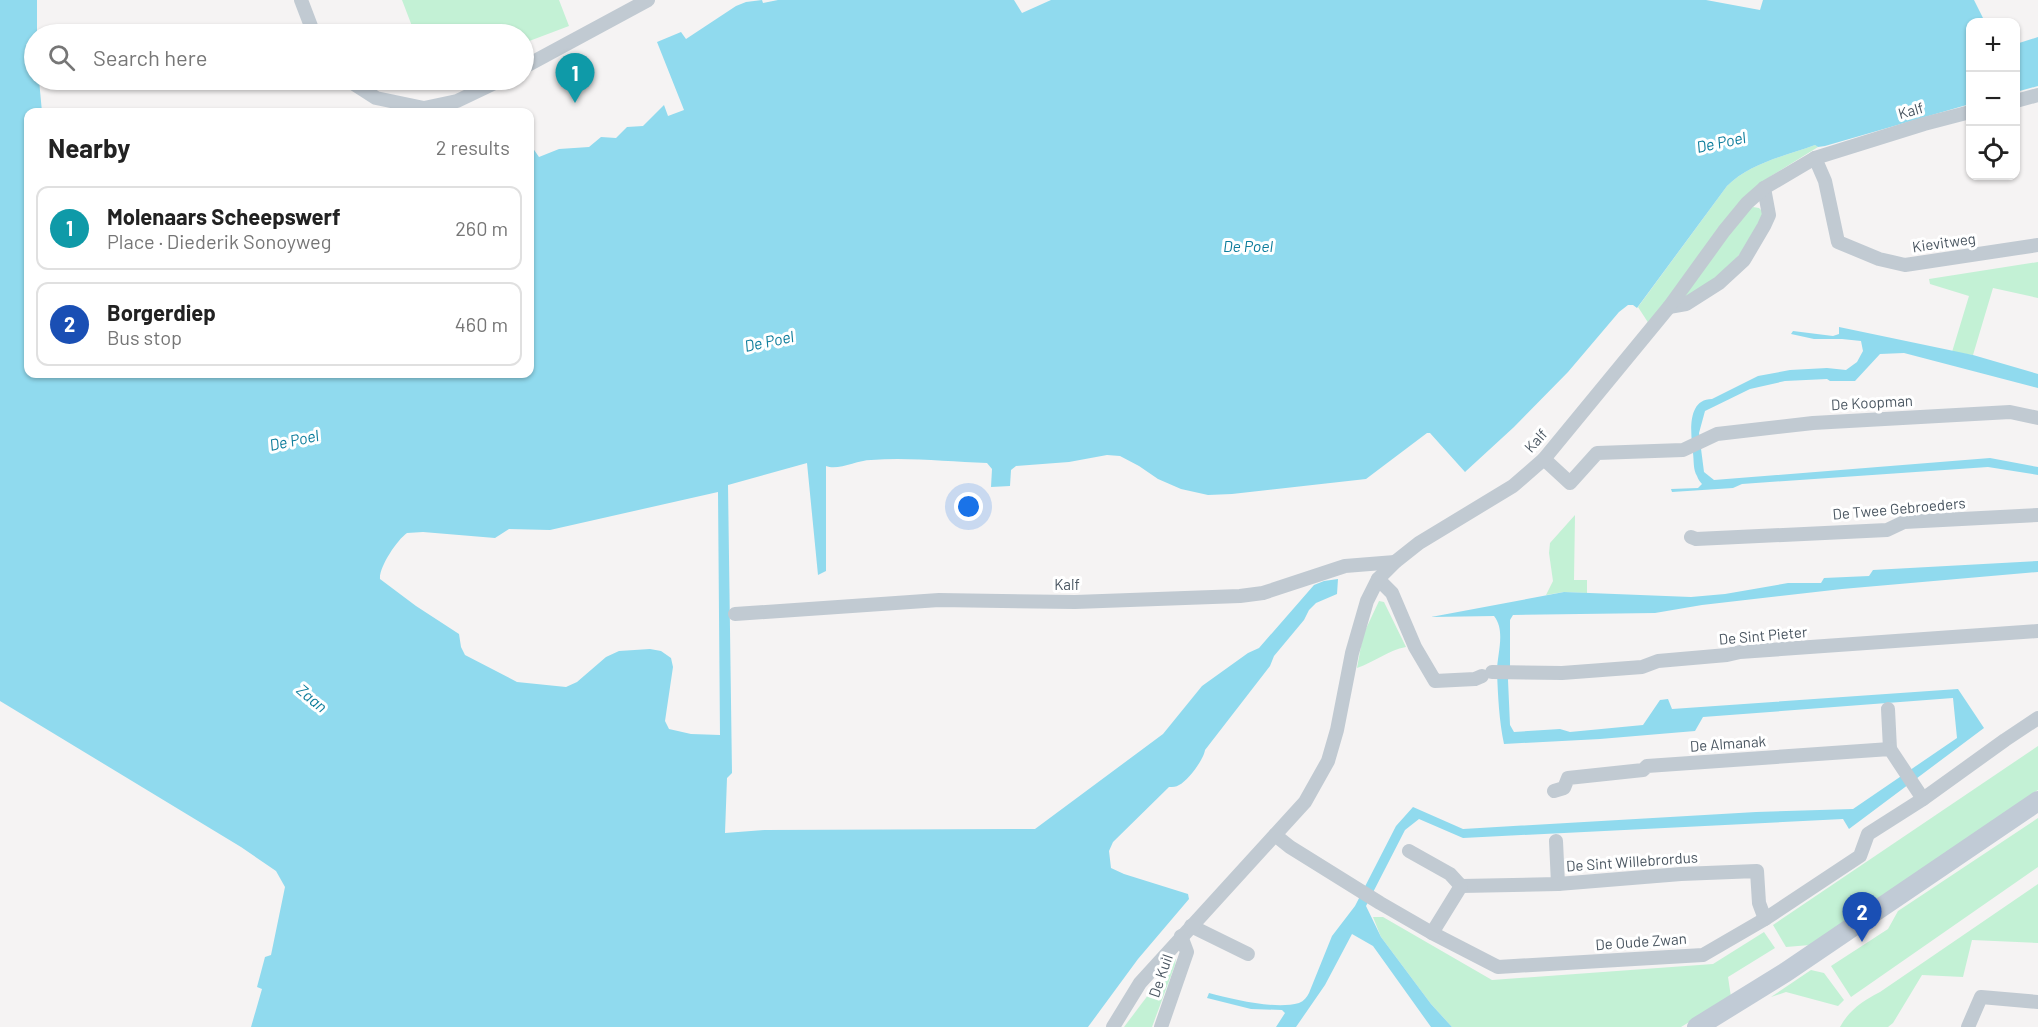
<!DOCTYPE html>
<html lang="en">
<head>
<meta charset="utf-8">
<style>
	:root { --surface:#fff; --page:#f2f2f2; --text:#222; --muted:#767676; --line:#e0e0e0; --accent:#0f766e }
	body { margin:0; font-family:Barlow,sans-serif; background:var(--page); color:var(--text) }
	.controls { position:absolute; right:18px; top:18px; display:grid; overflow:hidden; border-radius:12px; box-shadow:0 2px 4px #0004 }
	.controls button { width:54px; height:54px; display:grid; place-items:center; padding:0; border:0; border-bottom:2px solid var(--line); background:var(--surface); color:var(--text); font:30px sans-serif }
	.you { position:absolute; left:969px; top:507px; width:21px; height:21px; margin:-15px; border:4px solid #fff; border-radius:50%; background:#1a73e8; box-shadow:0 0 0 9px #1a73e833 }
	.badge { display:grid; place-items:center; width:39px; height:39px; border-radius:50%; background:var(--accent); color:#fff; font-size:20px; font-weight:700 }
	.pin { position:absolute; translate:-50% -50px; filter:drop-shadow(0 2px 3px #0008) }
	.pin::after { content:''; position:absolute; top:32px; width:21px; height:18px; background:inherit; clip-path:polygon(0 0,100% 0,50% 100%) }
	.list { margin:0; padding:0; list-style:none }
	h2 { display:flex; justify-content:space-between; align-items:center; height:78px; margin:0; padding:0 24px; font-size:26px }
	h2 small { font-size:20px; font-weight:400; color:var(--muted) }
	.list li { display:grid; grid-template-columns:39px 1fr auto; gap:18px; align-items:center; box-sizing:border-box; height:84px; margin:0 12px 12px; padding:0 12px; border:2px solid var(--line); border-radius:12px }
	.list b { display:block; font-size:22px; white-space:nowrap }
	.list p { margin:0; font-size:20px; white-space:nowrap; color:var(--muted) }
	.list em { font-size:20px; font-style:normal; color:var(--muted) }
	.icon { flex:none; width:33px; height:33px; fill:none; stroke:currentColor; stroke-width:2; stroke-linecap:round; stroke-linejoin:round }
	.map { position:relative; flex:none; width:2038px; height:1027px; overflow:hidden }
	.search { position:absolute; background:var(--surface); box-shadow:0 2px 4px #0004; left:24px; top:24px; width:510px; height:66px; display:flex; align-items:center; gap:15px; box-sizing:border-box; padding:0 21px; border-radius:33px; color:var(--muted); font-size:22px }
	.panel { position:absolute; background:var(--surface); box-shadow:0 2px 4px #0004; left:24px; top:108px; width:510px; height:270px; border-radius:12px }
	.map>svg:first-child { display:block }
	.green { fill:#c3f1d5 }
	.water { fill:#90daee; fill-rule:evenodd }
	.lines { fill:none; stroke-linecap:round; stroke-linejoin:round }
	.street { stroke:#c1cad2; stroke-width:14 }
	.secondary { stroke:#c1cbd6; stroke-width:20 }
	.labels { text-anchor:middle; stroke-width:6; stroke-linejoin:round; paint-order:stroke }
	.street-label { font-size:15px; fill:#4a5661; stroke:#fff }
	.water-label { font-size:16px; font-style:italic; fill:#0c7c9b; stroke:#fff }
</style>
</head>
<body>
<div class="map">
<svg width="2038" height="1027" viewBox="0 0 2038 1027">
	<rect width="100%" height="100%" fill="#f5f3f3"/>
	<!-- green -->
	<g class="green">
		<path d="M402,0H559L569,26L524,43V34H415Z"/>
		<path d="M1815,145L1818,147L1771,176L1749,195L1649,324L1638,307L1727,186C1750,163 1785,156 1815,145Z"/>
		<path d="M1753,207L1759,208L1763,212C1752,253 1716,278 1683,301L1680,299L1746,210Z"/>
		<path d="M2038,262V298L1993,288L1973,355L1952,352L1969,296L1930,284L1929,279Z"/>
		<path d="M1575,515L1574,580H1587V593L1564,592L1546,595L1553,581L1549,553L1550,543Z"/>
		<path d="M1379,601L1384,602L1406,647C1388,650 1375,662 1357,668L1363,635Z"/>
		<path d="M2038,746V790L1810,945L1786,947L1773,925Z"/>
		<path d="M2038,818V867L1851,997L1831,966L1888,929L1898,911Z"/>
		<path d="M2038,884V943L1972,940L1963,977L1922,975L1893,1023L1888,1027H1840C1849,1010 1864,1000 1880,992Z"/>
		<path d="M1373,917H1383L1492,980L1713,964L1764,932L1775,948L1728,977L1731,997L1681,1027H1452L1431,1004L1381,937Z"/>
		<path d="M1176,958L1175,965L1152,1027H1124Z"/>
		<path d="M1811,970L1824,973L1844,1000L1838,1006L1786,992L1771,997Z"/>
	</g>
	<!-- water -->
	<g class="water">
		<path d="M0,0H37V34H34V80H39L42,112H28V374H530V144L539,157L559,149L589,147L601,137L616,138L627,127L643,126L664,105L668,116L684,110L657,42L681,32L686,39L736,6L746,2L762,0L763,3L778,0H1014L1022,13L1051,0H1706L1760,10L1763,0H1974L1985,22H1970V104L1825,146L1818,147L1815,145C1785,156 1750,163 1727,186L1637,308L1633,305H1628L1619,312L1568,372L1514,427L1465,472L1430,433H1427L1366,479L1232,494L1208,495L1181,489L1158,479L1139,466L1120,456L1107,455L1069,462L1016,466L1011,470L1010,486L991,487L992,469L987,463C949,462 910,457 871,460C857,460 838,471 826,466V571L818,575L807,463L728,485L732,773L727,778L725,833L764,830L1035,829L1163,734L1202,686L1248,653L1259,648L1314,585L1324,581L1338,579L1337,594L1316,603L1309,610L1304,620L1274,656L1270,666L1205,750C1204,759 1188,781 1179,785C1176,787 1173,787 1169,787L1113,842L1109,851L1111,868L1124,874L1188,894L1189,899L1138,959L1088,1027H251L262,989L257,987L265,957L271,955L285,887L276,871L241,847L0,701ZM718,492L720,735L691,734L669,729L665,721L673,667L671,658L661,651L650,649L619,651L606,657L577,682L566,687L517,682L465,655L461,647L459,634L416,606L380,579C379,567 397,540 407,533L423,532L495,538L509,529L550,530Z"/>
		<path d="M2038,37V86L2016,92V44Z"/>
		<path d="M1839,327L1973,355L2038,374V388L1904,353L1880,354L1855,381H1830L1827,379L1785,381L1750,389L1705,411L1699,433L1704,472L1714,480L1990,458L2038,467V475L1988,467L1742,484L1733,488L1672,492L1671,489L1698,488L1702,484C1700,482 1698,479 1697,476C1693,470 1694,460 1693,453C1691,435 1686,399 1712,399L1758,376L1790,370L1827,368L1846,370L1857,362L1863,351L1861,341L1842,339H1814L1791,334L1793,331L1833,336L1839,334Z"/>
		<path d="M2038,561V572L1842,589L1702,605L1655,613L1513,615L1510,620V670L1508,680L1510,725L1514,732L1560,729L1570,732L1643,725L1660,700L1668,699L1672,709L1958,689L1984,728L1849,829L1843,819L1463,838L1419,819L1405,830L1366,906L1381,937L1431,1004L1452,1027H1431L1373,946L1352,934L1325,985L1296,1027H1276L1285,1013L1282,1010L1251,1009L1207,998L1209,993C1233,999 1275,1010 1299,1003C1304,1001 1307,997 1309,993L1332,936L1355,906L1396,826L1413,807L1463,829L1756,812L1853,809L1957,738L1953,698L1703,717L1695,731L1600,739L1504,744C1499,720 1498,696 1497,672C1497,654 1506,631 1494,616L1431,617L1564,592L1691,597L1725,594L1788,583H1821L1824,578L1869,576L1873,570Z"/>
	</g>
	<g class="lines">
		<!-- street -->
		<g class="street">
			<path d="M301,0L314,34"/>
			<path d="M524,67L648,0"/>
			<path d="M348,80L376,98L424,108L457,101L501,80"/>
			<path d="M2016,101L2038,95"/>
			<path d="M1815,158L1825,181L1838,242L1879,259L1905,265L2038,245"/>
			<path d="M1669,307L1686,304L1719,283L1744,260L1764,226L1769,215L1764,188"/>
			<path d="M1544,459L1570,483L1597,453L1683,450L1717,434L1813,423L2010,412L2038,418"/>
			<path d="M1691,537L1696,539L1887,530L1904,522L2038,515"/>
			<path d="M1378,579L1392,593L1415,647L1435,681L1475,679L1482,676"/>
			<path d="M735,614L939,600L1075,602L1240,596L1263,593L1345,566L1395,562"/>
			<path d="M1492,672L1562,673L1642,667L1658,661L1727,655L1740,652L2038,631"/>
			<path d="M1888,709L1890,749"/>
			<path d="M1554,791L1564,788L1568,778L1643,770L1647,766L1890,749L1923,799"/>
			<path d="M1275,835L1290,847L1380,903L1432,933L1498,967L1703,955L1765,919L1860,856L1868,834L1923,799L2005,740L2038,718"/>
			<path d="M1556,841L1558,884"/>
			<path d="M1409,851L1450,874L1461,886L1558,884L1681,874L1757,871L1759,903L1765,919"/>
			<path d="M1191,926L1248,954"/>
			<path d="M1432,933L1461,886"/>
			<path d="M1113,1027L1140,983L1305,802L1328,761L1337,730L1352,653L1367,601L1378,579L1395,562L1419,543L1513,486L1544,459L1669,307L1724,231L1747,203L1764,188L1815,158L1924,124L1970,112"/>
			<path d="M1161,1027L1187,952L1181,936"/>
			<path d="M1968,1027L1981,997L2038,1002"/>
		</g>
		<!-- secondary -->
		<path class="secondary" d="M1697,1027L1786,972L2038,801"/>
	</g>
	<g class="labels">
		<!-- street labels -->
		<g class="street-label">
			<text transform="translate(1911 111) rotate(-16)" y="5">Kalf</text>
			<text transform="translate(1944 243) rotate(-8)" y="5">Kievitweg</text>
			<text transform="translate(1872 403) rotate(-3)" y="5">De Koopman</text>
			<text transform="translate(1536 441) rotate(-48)" y="5">Kalf</text>
			<text transform="translate(1899 509) rotate(-5)" y="5">De Twee Gebroeders</text>
			<text x="1067" y="590">Kalf</text>
			<text transform="translate(1763 636) rotate(-5)" y="5">De Sint Pieter</text>
			<text transform="translate(1728 744) rotate(-4)" y="5">De Almanak</text>
			<text transform="translate(1632 862) rotate(-4)" y="5">De Sint Willebrordus</text>
			<text transform="translate(1641 942) rotate(-4)" y="5">De Oude Zwan</text>
			<text transform="translate(1161 976) rotate(-71)" y="5">De Kuil</text>
		</g>
		<!-- water labels -->
		<g class="water-label">
			<text transform="translate(1721 142) rotate(-12)" y="6">De Poel</text>
			<text x="1248" y="252">De Poel</text>
			<text transform="translate(769 341) rotate(-12)" y="6">De Poel</text>
			<text transform="translate(294 440) rotate(-12)" y="6">De Poel</text>
			<text transform="translate(312 698) rotate(40)" y="6">Zaan</text>
		</g>
	</g>
</svg>
<div class="controls">
<button>+</button>
<button>−</button>
<button><svg class="icon" aria-label="locate" viewBox="0 0 24 24"><circle cx="12" cy="12" r="6"/><path d="M12 2v4M12 18v4M2 12h4M18 12h4"/></svg></button>
</div>
<div class="you"></div>
<div class="pin badge" style="left:575px;top:103px;background:#0f9aa8">1</div>
<div class="pin badge" style="left:1862px;top:942px;background:#1a4fb4">2</div>
<div class="search"><svg class="icon" aria-label="search" viewBox="0 0 24 24"><circle cx="10" cy="10" r="6"/><path d="M15 15l6 6"/></svg>Search here</div>
<section class="panel">
<h2>Nearby<small>2 results</small></h2>
<ul class="list">
<li><span class="badge" style="background:#0f9aa8">1</span><div><b>Molenaars Scheepswerf</b><p>Place · Diederik Sonoyweg</p></div><em>260 m</em></li>
<li><span class="badge" style="background:#1a4fb4">2</span><div><b>Borgerdiep</b><p>Bus stop</p></div><em>460 m</em></li>
</ul>
</section>
</div>
</body>
</html>
